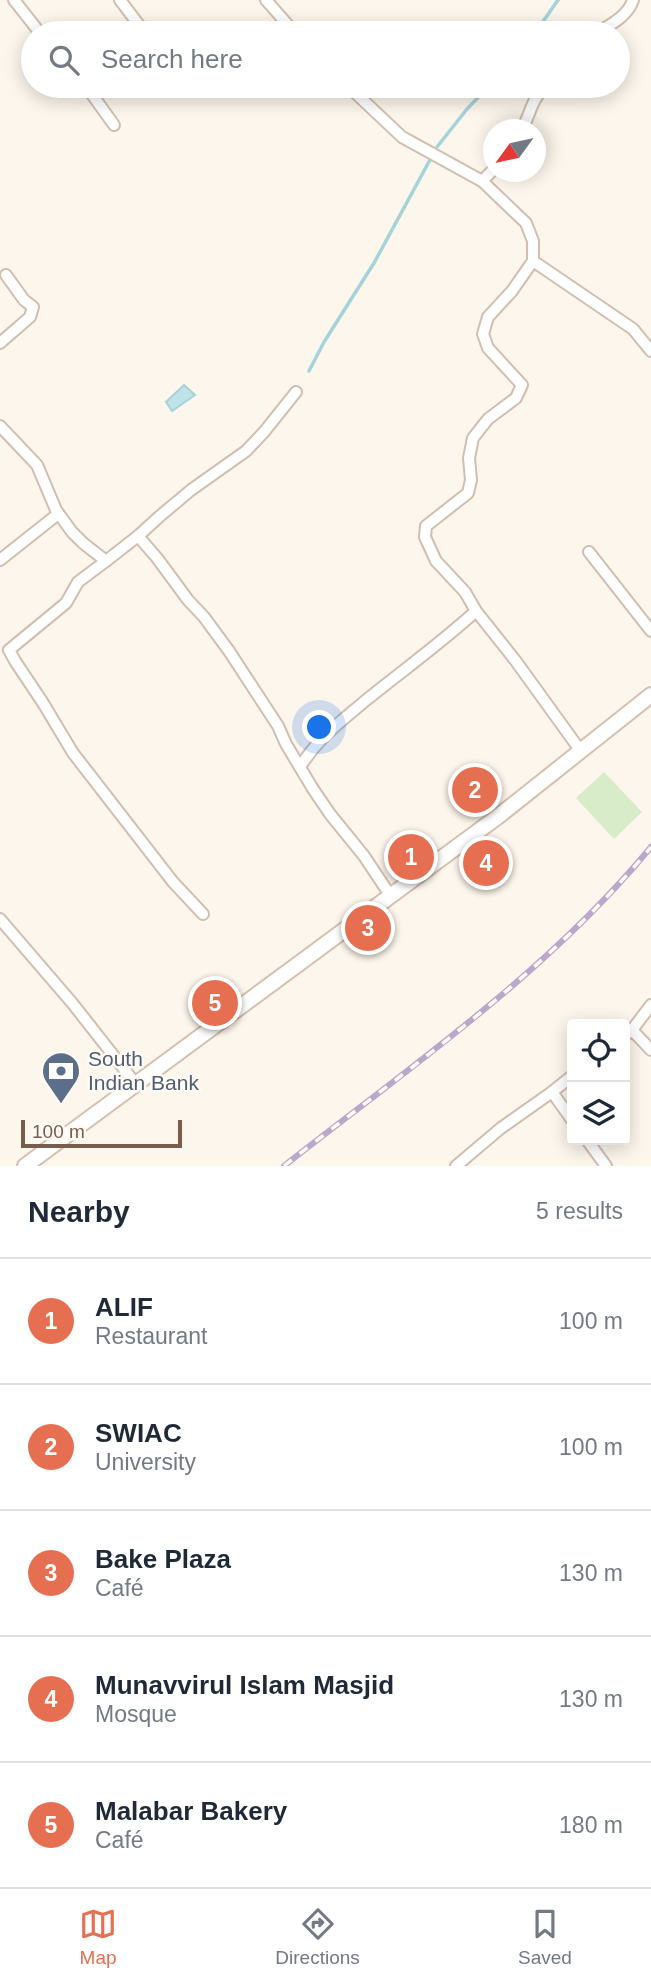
<!DOCTYPE html>
<html lang="en">
<head>
<meta charset="utf-8">
<style>
	:root { --surface:#fff; --page:#f6f6f7; --text:#1f2937; --muted:#747a83; --line:#e0e1e3; --accent:#e76f51 }
	body { margin:0; font-family:Arial,sans-serif; background:var(--page); color:var(--text) }
	.controls { position:absolute; right:21px; bottom:21px; display:grid; overflow:hidden; border-radius:7px; box-shadow:0 4px 18px #0003 }
	.controls button { width:63px; height:63px; display:grid; place-items:center; padding:0; border:0; border-bottom:2px solid var(--line); background:var(--surface); color:var(--text); font:35px sans-serif }
	.compass { position:absolute; left:483px; top:119px; width:63px; height:63px; border-radius:50%; background:var(--surface); box-shadow:0 4px 18px #0003; rotate:237deg }
	.scale { position:absolute; left:21px; bottom:18px; width:161px; box-sizing:border-box; padding-left:7px; border:4px solid #7a5c4d; border-top:0; font-size:19px; line-height:24px; white-space:nowrap; color:#7a5c4d; -webkit-text-stroke:5px #fffaf3; paint-order:stroke }
	.you { position:absolute; left:320px; top:728px; width:24px; height:24px; margin:-18px; border:5px solid #fff; border-radius:50%; background:#1a73e8; box-shadow:0 0 0 10px #1a73e833 }
	.badge { display:grid; place-items:center; width:46px; height:46px; border-radius:50%; background:var(--accent); color:#fff; font-size:23px; font-weight:700 }
	.pin { position:absolute; translate:-50% -50%; border:4px solid #fff; box-shadow:0 2px 7px #0006 }
	.list { margin:0; padding:0; list-style:none }
	h2 { display:flex; justify-content:space-between; align-items:center; height:91px; margin:0; padding:0 28px; font-size:30px }
	h2 small { font-size:23px; font-weight:400; color:var(--muted) }
	.list li { display:grid; grid-template-columns:46px 1fr auto; gap:21px; align-items:center; box-sizing:border-box; height:126px; padding:0 28px; border-top:2px solid var(--line) }
	.list b { display:block; font-size:26px; white-space:nowrap }
	.list p { margin:0; font-size:23px; white-space:nowrap; color:var(--muted) }
	.list em { font-size:23px; font-style:normal; color:var(--muted) }
	.icon { flex:none; width:38px; height:38px; fill:none; stroke:currentColor; stroke-width:2; stroke-linecap:round; stroke-linejoin:round }
	.map { position:relative; flex:none; width:651px; height:1166px; overflow:hidden }
	.search { position:absolute; background:var(--surface); box-shadow:0 4px 18px #0003; left:21px; right:21px; top:21px; height:77px; display:flex; align-items:center; gap:18px; box-sizing:border-box; padding:0 24px; border-radius:38px; color:var(--muted); font-size:26px }
	.sheet { height:721px; background:var(--surface) }
	nav { display:flex; justify-content:space-around; align-items:center; box-sizing:border-box; height:98px; border-top:2px solid var(--line); background:var(--surface); font-size:19px; color:var(--muted) }
	nav a { display:grid; justify-items:center; gap:4px }
	nav .on { color:var(--accent) }
	.map>svg:first-child { display:block }
	.green { fill:#d8ecc9 }
	.water { fill:#bfe3e8; stroke:#a5d3da; stroke-width:2 }
	.lines { fill:none; stroke-linecap:round; stroke-linejoin:round }
	.stream { stroke:#a5d3da; stroke-width:3.5 }
	.street-casing { stroke:#d1beb0; stroke-width:14 }
	.secondary-casing { stroke:#d6c0b0; stroke-width:18 }
	.street { stroke:#fff; stroke-width:10 }
	.secondary { stroke:#fff; stroke-width:14 }
	.rail-casing { stroke:#b9a8c9; stroke-width:6 }
	.rail { stroke:#fffaf3; stroke-width:3.5; stroke-dasharray:10; stroke-linecap:butt }
	.labels { text-anchor:middle; stroke-width:5; stroke-linejoin:round; paint-order:stroke }
	.service-label { font-size:21px; fill:#4e5e75; stroke:#fffaf3; text-anchor:start }
</style>
</head>
<body>
<div class="map">
<svg width="651" height="1166" viewBox="0 0 651 1166">
	<rect width="100%" height="100%" fill="#fdf6ec"/>
	<!-- green -->
	<path class="green" d="M604,772L642,812L614,839L576,798Z"/>
	<!-- water -->
	<path class="water" d="M184,385L195,395L172,411L166,402Z"/>
	<g class="lines">
		<!-- stream -->
		<g class="stream">
			<path d="M535,33L558,0"/>
			<path d="M437,147L467,109L489,86"/>
			<path d="M309,371L324,342L374,263L431,158"/>
		</g>
		<defs>
			<g id="street">
				<path d="M14,0L40,33"/>
				<path d="M120,0L145,33"/>
				<path d="M266,0L295,33"/>
				<path d="M597,33C611,24 628,16 633,0"/>
				<path d="M86,86L114,125"/>
				<path d="M348,86L402,137L482,181L526,223L533,241V261L512,291L488,317L483,334L488,348L522,385L516,398L488,419L473,438L469,458L471,480L468,493L426,526L425,537L436,561L465,592L476,611L515,660L580,750"/>
				<path d="M522,130C531,112 531,101 545,86"/>
				<path d="M482,181L494,169"/>
				<path d="M533,261L633,329L651,351"/>
				<path d="M0,343L30,317L33,307L24,300L6,275"/>
				<path d="M0,426L37,465L56,510L72,532L83,543L106,561L138,536L157,558L188,600L204,617L229,651L278,726L286,744L313,789L330,814L364,856L390,895"/>
				<path d="M138,536L160,516L191,490L246,451L264,432L296,392"/>
				<path d="M589,552L651,631"/>
				<path d="M0,560L58,514"/>
				<path d="M106,561L78,582L66,603L9,650L15,661L43,703L73,753L173,882L203,914"/>
				<path d="M300,767C318,738 339,723 365,701C402,671 441,643 476,611"/>
				<path d="M0,919L73,1004L135,1083"/>
				<path d="M632,1030L651,1050"/>
				<path d="M625,1036L632,1030L651,1005"/>
				<path d="M572,1076L552,1092L572,1120"/>
				<path d="M587,1140L606,1166"/>
				<path d="M456,1166L501,1128L552,1092"/>
			</g>
			<path id="secondary" d="M25,1166L500,815L651,695"/>
		</defs>
		<!-- street casing -->
		<use href="#street" class="street-casing"/>
		<!-- secondary casing -->
		<use href="#secondary" class="secondary-casing"/>
		<!-- street -->
		<use href="#street" class="street"/>
		<!-- secondary -->
		<use href="#secondary" class="secondary"/>
		<defs>
			<path id="rail" d="M284,1166C410,1067 548,972 651,847"/>
		</defs>
		<!-- rail casing -->
		<use href="#rail" class="rail-casing"/>
		<!-- rail -->
		<use href="#rail" class="rail"/>
	</g>
	<!-- icons -->
	<defs>
		<symbol id="bank-pin" viewBox="-11 -11 22 30"><path d="M0 17L-7.5 6A9.5 9.5 0 1 1 7.5 6Z" fill="#5c6f8a" stroke="#fffaf3"/><path d="M-6-4H6V4H-6ZM0-2.3a2.3 2.3 0 1 0 0 4.6a2.3 2.3 0 1 0 0-4.6Z" fill="#fff"/></symbol>
	</defs>
	<g fill-rule="evenodd">
		<use href="#bank-pin" x="39" y="1049" width="44" height="60"/>
	</g>
	<g class="labels">
		<!-- service labels -->
		<g class="service-label">
			<text x="88" y="1066">South<tspan x="88" dy="24">Indian Bank</tspan></text>
		</g>
	</g>
</svg>
<div class="controls">
<button><svg class="icon" aria-label="locate" viewBox="0 0 24 24"><circle cx="12" cy="12" r="6"/><path d="M12 2v4M12 18v4M2 12h4M18 12h4"/></svg></button>
<button><svg class="icon" aria-label="layers" viewBox="0 0 24 24"><path d="M12 4l9 5-9 5-9-5zM3 14l9 5 9-5"/></svg></button>
</div>
<svg class="compass" viewBox="-18 -18 36 36"><path d="M0-13l5 13h-10z" fill="#e53935"/><path d="M0 13l5-13h-10z" fill="#747a83"/></svg>
<div class="scale">100 m</div>
<div class="you"></div>
<div class="pin badge" style="left:411px;top:857px">1</div>
<div class="pin badge" style="left:475px;top:790px">2</div>
<div class="pin badge" style="left:368px;top:928px">3</div>
<div class="pin badge" style="left:486px;top:863px">4</div>
<div class="pin badge" style="left:215px;top:1003px">5</div>
<div class="search"><svg class="icon" aria-label="search" viewBox="0 0 24 24"><circle cx="10" cy="10" r="6"/><path d="M15 15l6 6"/></svg>Search here</div>
</div>
<section class="sheet">
<h2>Nearby<small>5 results</small></h2>
<ul class="list">
<li><span class="badge">1</span><div><b>ALIF</b><p>Restaurant</p></div><em>100 m</em></li>
<li><span class="badge">2</span><div><b>SWIAC</b><p>University</p></div><em>100 m</em></li>
<li><span class="badge">3</span><div><b>Bake Plaza</b><p>Café</p></div><em>130 m</em></li>
<li><span class="badge">4</span><div><b>Munavvirul Islam Masjid</b><p>Mosque</p></div><em>130 m</em></li>
<li><span class="badge">5</span><div><b>Malabar Bakery</b><p>Café</p></div><em>180 m</em></li>
</ul>
</section>
<nav>
<a class="on"><svg class="icon" aria-label="map" viewBox="0 0 24 24"><path d="M3 6l6-2 6 2 6-2v14l-6 2-6-2-6 2zM9 4v14M15 6v14"/></svg>Map</a>
<a><svg class="icon" aria-label="directions" viewBox="0 0 24 24"><path d="M12 3l9 9-9 9-9-9zM9 14v-3h6M13 9l2 2-2 2"/></svg>Directions</a>
<a><svg class="icon" aria-label="saved" viewBox="0 0 24 24"><path d="M7 4h10v16l-5-4-5 4z"/></svg>Saved</a>
</nav>
</body>
</html>
